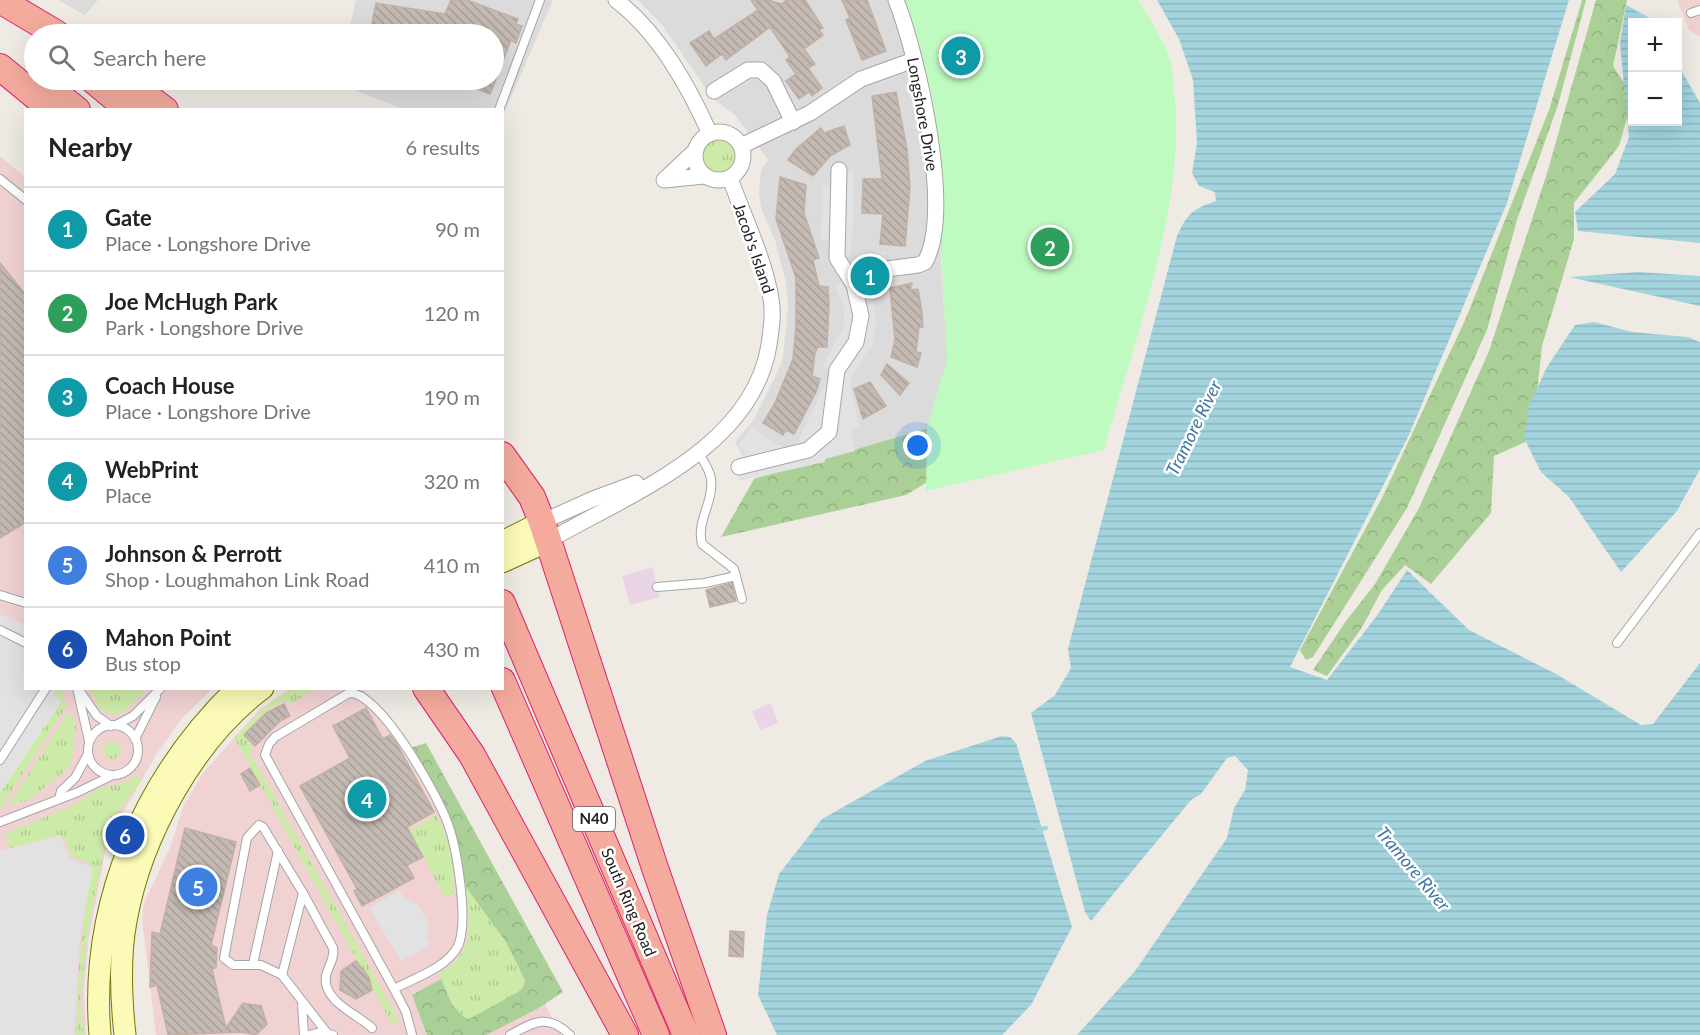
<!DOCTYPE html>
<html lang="en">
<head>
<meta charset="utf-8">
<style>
	:root { --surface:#fff; --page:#f2f2f2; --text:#222; --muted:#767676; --line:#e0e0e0; --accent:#cc000c }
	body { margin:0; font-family:Lato,sans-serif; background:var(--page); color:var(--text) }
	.controls { position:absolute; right:18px; top:18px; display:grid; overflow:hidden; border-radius:0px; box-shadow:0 6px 24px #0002 }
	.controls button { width:54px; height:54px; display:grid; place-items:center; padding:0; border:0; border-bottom:2px solid var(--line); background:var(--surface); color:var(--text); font:30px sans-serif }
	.you { position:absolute; left:918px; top:446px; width:21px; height:21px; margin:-15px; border:4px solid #fff; border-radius:50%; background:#1a73e8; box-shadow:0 0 0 9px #1a73e833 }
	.badge { display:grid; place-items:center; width:39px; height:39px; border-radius:50%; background:var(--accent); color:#fff; font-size:20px; font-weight:700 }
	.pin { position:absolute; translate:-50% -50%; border:3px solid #fff; box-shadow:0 2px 6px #0006 }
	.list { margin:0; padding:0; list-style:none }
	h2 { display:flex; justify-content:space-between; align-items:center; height:78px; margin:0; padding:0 24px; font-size:26px }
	h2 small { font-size:20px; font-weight:400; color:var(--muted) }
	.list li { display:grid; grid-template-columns:39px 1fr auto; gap:18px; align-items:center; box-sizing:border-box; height:84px; padding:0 24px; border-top:2px solid var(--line) }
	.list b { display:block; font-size:22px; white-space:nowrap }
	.list p { margin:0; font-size:20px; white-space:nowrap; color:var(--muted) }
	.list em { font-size:20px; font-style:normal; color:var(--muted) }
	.icon { flex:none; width:33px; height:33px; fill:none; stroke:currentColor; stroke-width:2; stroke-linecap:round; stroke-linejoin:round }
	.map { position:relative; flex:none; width:1700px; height:1035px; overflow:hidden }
	.search { position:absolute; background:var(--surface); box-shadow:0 6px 24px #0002; left:24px; top:24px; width:480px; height:66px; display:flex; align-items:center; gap:15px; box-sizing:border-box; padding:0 21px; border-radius:33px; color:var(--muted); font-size:22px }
	.panel { position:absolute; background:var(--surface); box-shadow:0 6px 24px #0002; left:24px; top:108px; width:480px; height:582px; border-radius:0px }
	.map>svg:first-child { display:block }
	.residential { fill:#dcdbdb }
	.commercial { fill:#f1d2d3 }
	.industrial { fill:#e9d5e6 }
	.grass { fill:url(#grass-tufts) }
	.forest { fill:url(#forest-crowns) }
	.park { fill:#bffbc1 }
	.parking { fill:#e2e2e2 }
	.water { fill:url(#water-rules) }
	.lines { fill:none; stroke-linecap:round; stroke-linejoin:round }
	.stream { stroke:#a3d4de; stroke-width:4 }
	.building { fill:url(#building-back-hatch); stroke:#c1b0a6; stroke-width:1.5 }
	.service-casing { stroke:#a5a5a5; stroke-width:10 }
	.minor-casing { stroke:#a5a5a5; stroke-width:17 }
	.secondary-casing { stroke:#727802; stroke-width:23 }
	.trunk-casing { stroke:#de206c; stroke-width:28 }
	.service { stroke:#fff; stroke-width:8 }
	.minor { stroke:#fff; stroke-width:15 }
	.secondary { stroke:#fbfab6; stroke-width:21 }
	.trunk { stroke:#f4ab9e; stroke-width:26 }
	.labels { text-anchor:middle; stroke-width:5; stroke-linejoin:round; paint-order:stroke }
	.shield { fill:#fff; stroke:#626262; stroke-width:1.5 }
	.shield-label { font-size:15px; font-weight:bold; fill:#1e1e1e }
	.street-label { font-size:16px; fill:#1e1e1e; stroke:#fff }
	.water-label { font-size:18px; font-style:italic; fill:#4277a0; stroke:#fff }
</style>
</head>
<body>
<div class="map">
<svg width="1700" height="1035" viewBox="0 0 1700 1035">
	<defs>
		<pattern id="grass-tufts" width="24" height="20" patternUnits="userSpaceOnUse" patternTransform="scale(1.5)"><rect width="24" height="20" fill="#cdeba8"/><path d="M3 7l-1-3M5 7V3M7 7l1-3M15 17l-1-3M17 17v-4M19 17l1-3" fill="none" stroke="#b0c990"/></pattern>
		<pattern id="forest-crowns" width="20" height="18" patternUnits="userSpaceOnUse" patternTransform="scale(1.5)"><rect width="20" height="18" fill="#abd097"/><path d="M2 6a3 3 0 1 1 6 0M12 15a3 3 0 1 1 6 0" fill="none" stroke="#93b282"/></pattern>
		<pattern id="water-rules" width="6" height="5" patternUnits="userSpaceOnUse" patternTransform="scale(1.5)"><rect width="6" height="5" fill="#a3d4de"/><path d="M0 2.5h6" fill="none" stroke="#8cb6be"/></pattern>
		<pattern id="building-back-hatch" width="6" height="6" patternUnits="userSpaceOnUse" patternTransform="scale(1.5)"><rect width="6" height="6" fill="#c4bab3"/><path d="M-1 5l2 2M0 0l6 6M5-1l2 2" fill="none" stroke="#a89f9a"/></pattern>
	</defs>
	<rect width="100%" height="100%" fill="#efebe4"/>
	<!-- residential -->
	<g class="residential">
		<path d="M58,0H98L85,15Z"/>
		<path d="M356,0H553L503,116L502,110L403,109L337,83L338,80H494V34H348Z"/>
		<path d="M638,0H903L923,55L940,144V242L947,361L927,428L754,479L735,442L753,421L777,373L783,358L788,306L786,282L775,240L762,211L759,194L761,170L768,160L735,115L713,99L663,26Z"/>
	</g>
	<!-- commercial -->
	<g class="commercial">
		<path d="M1677,0H1700V37L1689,30Z"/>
		<path d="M0,156L25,177L26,688L212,689L183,717L156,755L112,832L105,853L89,937L84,988L86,1035H0Z"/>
		<path d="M289,689H364L461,845L561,1035H156L142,920L144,903L170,848L183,807L203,773L259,710Z"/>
	</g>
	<!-- industrial -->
	<g class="industrial">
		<path d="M652,567L660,597L630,605L622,576Z"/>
		<path d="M771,703L778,723L760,730L752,711Z"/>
	</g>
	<!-- grass -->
	<g class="grass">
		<circle cx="718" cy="155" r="17"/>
		<path d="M55,689H62L66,707L0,809V793L60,699L55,695Z"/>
		<path d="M90,689V688L146,689L125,711L113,715L100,709Z"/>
		<path d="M292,689H316L288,705L285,699L266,712L244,734L253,751L250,753L396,1015L398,1024H392L234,737L271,702Z"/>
		<path d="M69,711L76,727L72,761L67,770L28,800L8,806Z"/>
		<circle cx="112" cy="750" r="9"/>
		<path d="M136,776L142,779L118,813L104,850L86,944L80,1003L84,1035H76L79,966L90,864L72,857L65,839L10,851L6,833L72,806L97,789L119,784Z"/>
		<path d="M436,815C449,836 456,869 453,893L450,896L443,894L410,831Z"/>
		<path d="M465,885C481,906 532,964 523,990L471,1022L461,1020L438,974C478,951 469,926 465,885Z"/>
	</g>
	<!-- forest -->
	<g class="forest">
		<path d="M1013,0L944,472L906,495L721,537L754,479L928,428L947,361L941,236Z"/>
		<path d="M1582,0H1586L1558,105L1517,220L1487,330L1407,508L1313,657L1306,660L1300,650L1383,496L1466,318L1549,110Z"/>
		<path d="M1596,0H1627L1613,66L1629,90L1630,107L1619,146L1574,203V239L1542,346L1532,439L1494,456L1491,513L1431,584L1405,565L1382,590L1361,629L1327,676L1313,670L1346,621L1375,584L1419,508L1489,351L1548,170Z"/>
		<path d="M426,743L563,992L537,1009L486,1035H427L412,995L441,979C447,992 453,1014 469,1019L518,992L523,987L525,980L506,942L466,887L459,851L410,748Z"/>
	</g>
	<!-- park -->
	<path class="park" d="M903,0H1138C1150,19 1163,39 1170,60C1173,70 1173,81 1174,91C1188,199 1133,345 1104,450L926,491L927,428L947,361L942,265L940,147L923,55Z"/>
	<!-- parking -->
	<g class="parking">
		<path d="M832,172H854V215L850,255L841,254L846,267H854L859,263L858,254L885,252L890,276L868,277L862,283L863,291L872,289L876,321L872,344L852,375L850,384L860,427L851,430L855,451L825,459V462L739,481L738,463L745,451L738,446L752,426L776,445L785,448L797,443L831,371L822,367L844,327V307L836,288L843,282L831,263L830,240L821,239L823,185H832Z"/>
		<path d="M0,614L25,624L26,688L54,689L53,695L62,701L0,793Z"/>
		<path d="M60,835L70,859L93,868L80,935L74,1035H0V851Z"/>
		<path d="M399,890L404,898L417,904L428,922L429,933L425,936L430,945L401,961L369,908Z"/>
	</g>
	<!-- water -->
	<g class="water">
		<path d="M1157,0H1569L1507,203L1408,437L1290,667L1327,680L1376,617L1407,570L1469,630L1556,674L1641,725L1653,724L1700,663V1035H1077L1135,971L1227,838L1234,808L1245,790L1248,770L1235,756L1227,758L1201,794L1191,800L1091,921L1085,912L1031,713L1055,695L1071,668L1068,649L1177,236C1188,213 1191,210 1216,201L1215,192L1199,186L1192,173L1197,143L1193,80L1179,39Z"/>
		<path d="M1626,5L1657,22H1632V122H1678V65L1700,103V243L1578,231L1575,212L1615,174L1629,137L1620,43Z"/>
		<path d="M1638,272L1700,276V306L1569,277Z"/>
		<path d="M1594,322L1632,332L1688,337L1700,342V469L1677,511L1621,572L1569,497L1541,472L1524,438L1529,406L1547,367L1575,325Z"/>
		<path d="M1002,736L1010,737L1016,743L1072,927L1031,1005L1002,1035H777L758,995L767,915L779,874L822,819L925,761Z"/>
	</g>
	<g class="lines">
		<!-- stream -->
		<path class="stream" d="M1038,830L1046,828"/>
	</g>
	<!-- building -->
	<g class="building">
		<path d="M451,0H467L518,19L516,24L522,26L516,43L511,40L490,94L455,80H494V34H370L376,3L445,14Z"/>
		<path d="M751,0H768L781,4L787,0H805L823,28L819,30L823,35L804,49L815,64L808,68L822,88L812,96L809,92L799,99L786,81L796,74L786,60L790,57L770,27L726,60L722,54L706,66L690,43L709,31L714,39L758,10Z"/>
		<path d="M842,0H867L886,51L862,60L846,20L850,18Z"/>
		<path d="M896,92L907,149L910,188L905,246L880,244L883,214L862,213L863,179H882L872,96Z"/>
		<path d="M844,126L850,145L830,156L813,176L788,160L796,149L821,128L824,133Z"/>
		<path d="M780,177L806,185L804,213L819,258L813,260L819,286L828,287L829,303L827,347H818L815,353L812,376L820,379L816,392L794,434L786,430L783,435L763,423L775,403L793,359L796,327V278L776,219Z"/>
		<path d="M0,263L26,295V522L0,538Z"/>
		<path d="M912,283L910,290L918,289L922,313L923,327H919L916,352L921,353L917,367L891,357L895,340L890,288Z"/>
		<path d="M887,364L909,383L900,395L881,375Z"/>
		<path d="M870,382L886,406L863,419L854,389Z"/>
		<path d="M732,583L736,601L710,607L706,590Z"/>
		<path d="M284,704L290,716L280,721L255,746L244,735L266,713Z"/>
		<path d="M366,708L383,739L390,735L397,744L434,812L407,827L423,857L407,865L414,878L362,906L354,891L357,889L300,786L350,758L333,726Z"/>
		<path d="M250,768L260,785L250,791L241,774Z"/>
		<path d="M185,828L236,842L211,945L217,948L216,968L212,969L226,1028L243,1003L261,1006L267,1024L256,1035L242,1032L168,1035L157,985L150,987L152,932L160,934Z"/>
		<path d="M730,931L744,932L743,957L729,956Z"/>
		<path d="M356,961L369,977L372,990L356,999L340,990L341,971Z"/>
	</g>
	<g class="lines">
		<defs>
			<g id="service">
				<path d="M1691,13L1700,10"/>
				<path d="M499,110L540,0"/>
				<path d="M0,179L26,200"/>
				<path d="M699,453C703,461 710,470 711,479C714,502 696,521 702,544L734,569L742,599"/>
				<path d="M657,587L705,583L736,576"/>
				<path d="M0,595L26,603"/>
				<path d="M0,630L26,643"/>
				<path d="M1617,643L1700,533"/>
				<path d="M77,688L89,741"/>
				<path d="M79,690L97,716L111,726"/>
				<path d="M116,725L133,716L161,688"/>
				<circle cx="113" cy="750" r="25"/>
				<path d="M135,739L156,697"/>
				<path d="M0,760L46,688"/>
				<path d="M59,799L61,791L75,778L88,754"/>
				<path d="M0,822L78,792L111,776"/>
				<path d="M303,893L333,948C335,959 328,966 326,976C322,1001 357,1014 372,1028"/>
				<path d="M253,964L278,851"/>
				<path d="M282,975L303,893L263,827L259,825L247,838L224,958L233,965H261L282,975L327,1033"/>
				<path d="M394,989C414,978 447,968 458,946C469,922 457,849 448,824C438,796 380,691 349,693L275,737L269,744L265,755L394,989L406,1012L412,1035"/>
				<path d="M302,1003L304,1035"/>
				<path d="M309,1035L320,1032L333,1035"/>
				<path d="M510,1035C534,1022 548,1013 570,1035"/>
			</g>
			<g id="minor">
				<path d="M616,0C659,33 688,85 710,134"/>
				<path d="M714,91L748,70H761L773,81L793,122"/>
				<circle cx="719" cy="156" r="24"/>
				<path d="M741,146L810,113L861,79L914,60"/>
				<path d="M696,150L664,180L704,176"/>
				<path d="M848,274L918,265L925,262C954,211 917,53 896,0"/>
				<path d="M739,467L808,450L829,432L837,370L856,342L861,316L854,285L837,258L839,170"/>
				<path d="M542,522L593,499L636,483"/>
				<path d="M548,541C629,494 752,449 769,345C771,330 774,314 771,299C764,257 744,218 730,178"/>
			</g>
			<g id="secondary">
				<path d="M502,542L542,522"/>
				<path d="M502,562L548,541"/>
				<path d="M100,1035C89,904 144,778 237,688"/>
				<path d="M125,1035C121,998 119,958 126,921C141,837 194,739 263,688"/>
			</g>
			<g id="trunk">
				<path d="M0,0L57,34"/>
				<path d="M0,67L52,110"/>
				<path d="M93,80L129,110"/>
				<path d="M125,80L165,110"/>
				<path d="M42,82L77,110"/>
				<path d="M502,455L532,497L542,522L655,868L713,1035"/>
				<path d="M502,603L686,1035"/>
				<path d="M502,681L656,1035"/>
				<path d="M426,688L472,755L625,1035"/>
			</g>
		</defs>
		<!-- service casing -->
		<use href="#service" class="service-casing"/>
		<!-- minor casing -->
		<use href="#minor" class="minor-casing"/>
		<!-- secondary casing -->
		<use href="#secondary" class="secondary-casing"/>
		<!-- trunk casing -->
		<use href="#trunk" class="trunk-casing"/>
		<!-- service -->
		<use href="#service" class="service"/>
		<!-- minor -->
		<use href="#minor" class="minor"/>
		<!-- secondary -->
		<use href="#secondary" class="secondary"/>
		<!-- trunk -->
		<use href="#trunk" class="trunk"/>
	</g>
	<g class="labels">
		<!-- shield labels -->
		<rect class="shield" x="573" y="807" width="42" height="24" rx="4.5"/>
		<g class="shield-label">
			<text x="594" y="824">N40</text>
		</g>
		<!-- street labels -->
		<g class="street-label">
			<text transform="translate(923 114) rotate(80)" y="6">Longshore Drive</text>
			<text transform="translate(754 248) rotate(71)" y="6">Jacob's Island</text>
			<text transform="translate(629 902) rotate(67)" y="6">South Ring Road</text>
		</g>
		<!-- water labels -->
		<g class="water-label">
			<text transform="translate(1194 428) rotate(-64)" y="6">Tramore River</text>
			<text transform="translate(1413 869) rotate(50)" y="6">Tramore River</text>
		</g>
	</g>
</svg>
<div class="controls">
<button>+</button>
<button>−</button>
</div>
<div class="you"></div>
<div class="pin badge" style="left:870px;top:276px;background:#0f9aa8">1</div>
<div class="pin badge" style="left:1050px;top:247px;background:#2e9e5b">2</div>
<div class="pin badge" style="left:961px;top:56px;background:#0f9aa8">3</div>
<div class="pin badge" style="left:367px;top:799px;background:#0f9aa8">4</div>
<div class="pin badge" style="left:198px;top:887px;background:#3f7fe0">5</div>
<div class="pin badge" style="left:125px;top:835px;background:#1a4fb4">6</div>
<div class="search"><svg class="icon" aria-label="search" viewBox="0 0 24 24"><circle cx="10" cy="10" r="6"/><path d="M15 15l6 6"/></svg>Search here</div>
<section class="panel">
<h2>Nearby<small>6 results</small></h2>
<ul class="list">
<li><span class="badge" style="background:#0f9aa8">1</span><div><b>Gate</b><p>Place · Longshore Drive</p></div><em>90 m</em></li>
<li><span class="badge" style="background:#2e9e5b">2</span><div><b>Joe McHugh Park</b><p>Park · Longshore Drive</p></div><em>120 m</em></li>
<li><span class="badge" style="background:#0f9aa8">3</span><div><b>Coach House</b><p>Place · Longshore Drive</p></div><em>190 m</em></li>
<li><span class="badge" style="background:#0f9aa8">4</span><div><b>WebPrint</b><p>Place</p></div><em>320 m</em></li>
<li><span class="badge" style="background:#3f7fe0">5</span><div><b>Johnson &amp; Perrott</b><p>Shop · Loughmahon Link Road</p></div><em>410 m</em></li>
<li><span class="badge" style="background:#1a4fb4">6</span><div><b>Mahon Point</b><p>Bus stop</p></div><em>430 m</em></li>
</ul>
</section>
</div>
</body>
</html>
